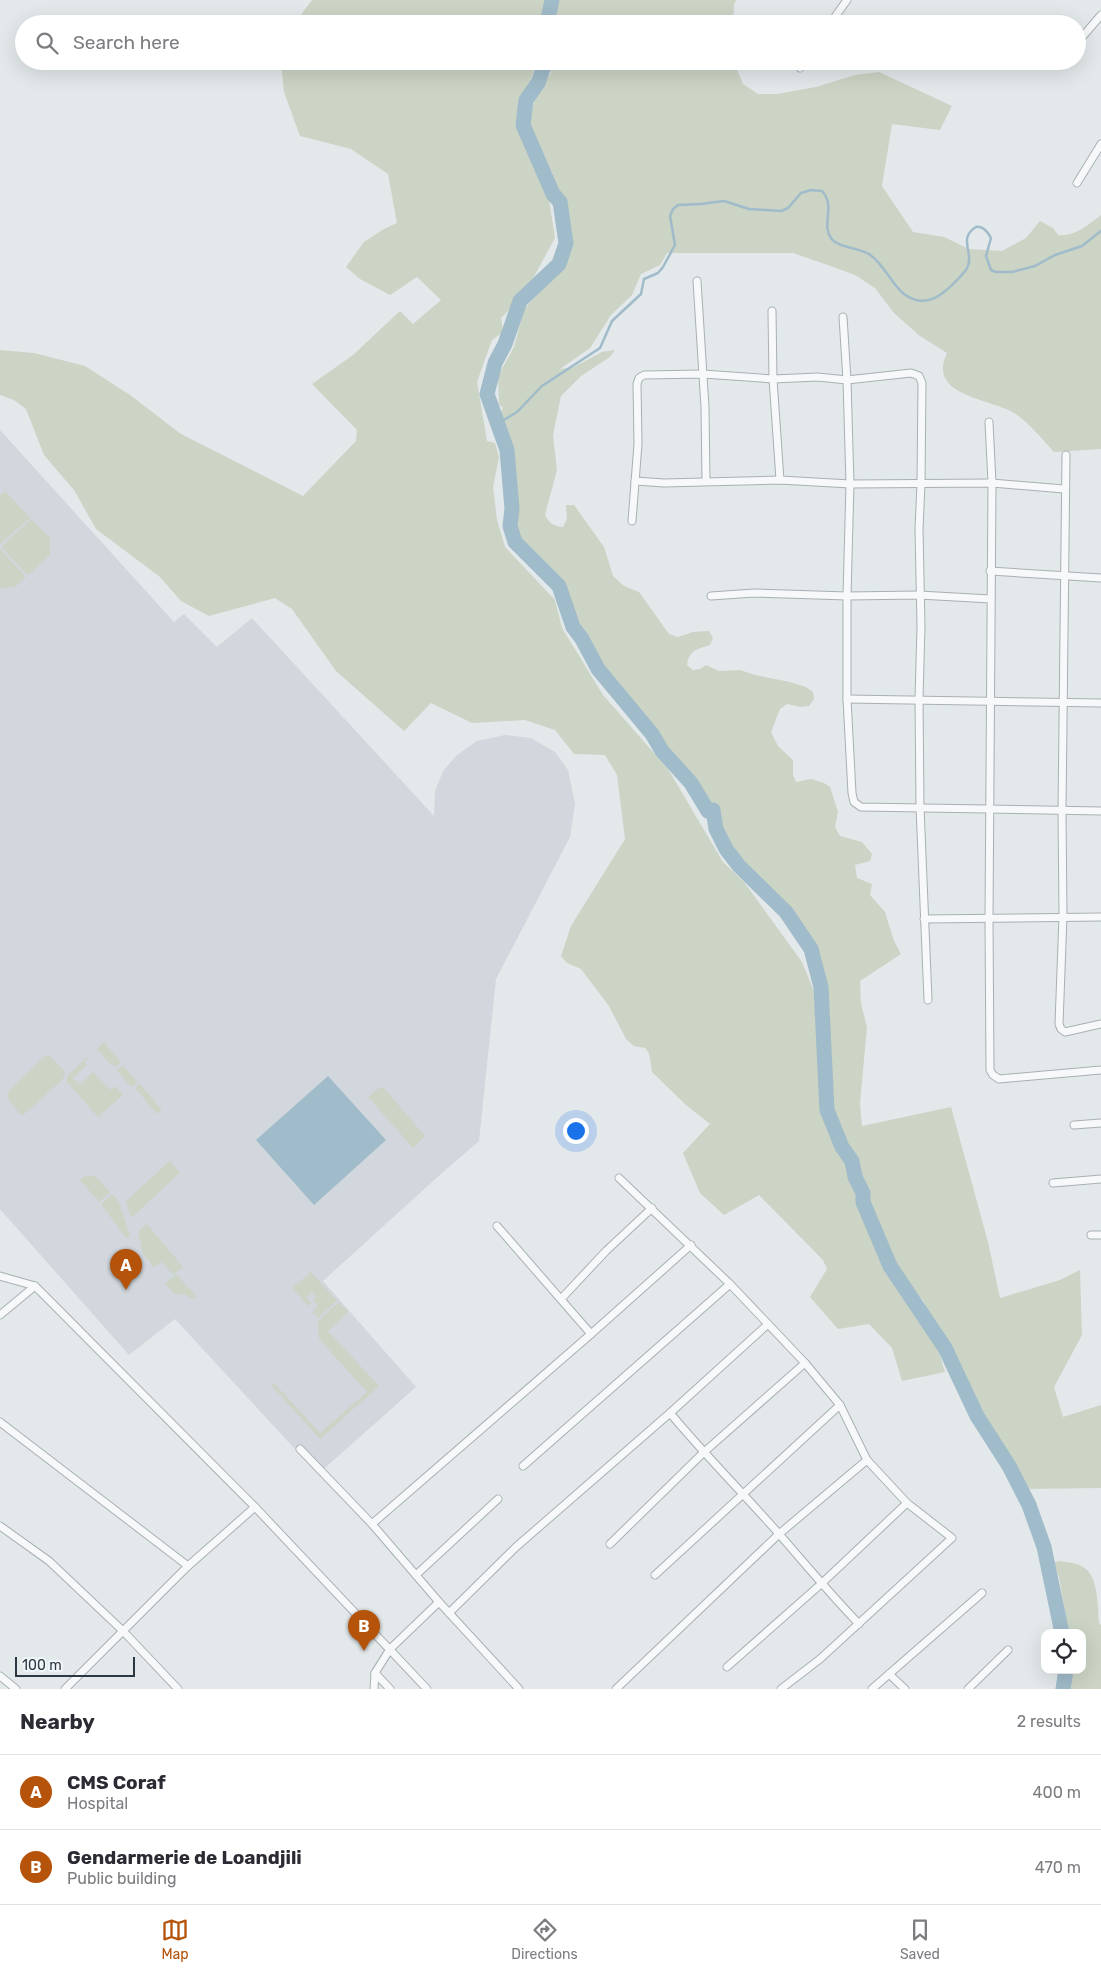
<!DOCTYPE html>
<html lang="en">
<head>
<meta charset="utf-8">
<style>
	:root { --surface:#fff; --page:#f7f7f7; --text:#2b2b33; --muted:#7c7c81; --line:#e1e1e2; --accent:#b45309 }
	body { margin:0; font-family:Rubik,sans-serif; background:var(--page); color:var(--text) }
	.controls { position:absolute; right:15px; bottom:15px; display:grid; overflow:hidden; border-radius:10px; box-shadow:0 5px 20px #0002 }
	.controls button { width:45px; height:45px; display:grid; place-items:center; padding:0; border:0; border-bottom:1px solid var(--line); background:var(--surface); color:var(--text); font:25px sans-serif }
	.scale { position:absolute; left:15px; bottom:12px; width:120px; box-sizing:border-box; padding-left:5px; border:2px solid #2b3843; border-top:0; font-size:14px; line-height:18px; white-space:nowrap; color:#2b3843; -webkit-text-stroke:4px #f3f6f8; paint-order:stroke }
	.you { position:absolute; left:575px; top:1130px; width:18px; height:18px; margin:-12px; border:4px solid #fff; border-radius:50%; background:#1a73e8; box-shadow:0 0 0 8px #1a73e833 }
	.badge { display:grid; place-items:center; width:32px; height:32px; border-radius:50%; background:var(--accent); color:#fff; font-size:16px; font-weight:700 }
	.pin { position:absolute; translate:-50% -41px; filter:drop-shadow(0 1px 2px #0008) }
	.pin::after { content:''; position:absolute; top:26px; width:18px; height:15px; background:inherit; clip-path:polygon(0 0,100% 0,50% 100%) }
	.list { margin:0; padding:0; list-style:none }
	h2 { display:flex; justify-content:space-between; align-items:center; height:65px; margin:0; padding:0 20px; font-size:21px }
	h2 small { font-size:16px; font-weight:400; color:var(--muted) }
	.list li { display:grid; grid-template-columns:32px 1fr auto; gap:15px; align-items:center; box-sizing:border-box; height:75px; padding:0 20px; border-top:1px solid var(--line) }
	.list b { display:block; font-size:19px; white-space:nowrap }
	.list p { margin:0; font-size:16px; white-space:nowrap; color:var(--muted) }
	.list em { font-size:16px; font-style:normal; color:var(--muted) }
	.icon { flex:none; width:28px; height:28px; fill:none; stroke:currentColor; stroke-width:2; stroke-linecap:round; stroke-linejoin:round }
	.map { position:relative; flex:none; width:1101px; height:1689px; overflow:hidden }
	.search { position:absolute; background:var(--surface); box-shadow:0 5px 20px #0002; left:15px; right:15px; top:15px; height:55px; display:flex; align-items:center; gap:12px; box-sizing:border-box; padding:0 18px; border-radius:28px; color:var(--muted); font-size:19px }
	.sheet { height:215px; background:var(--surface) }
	nav { display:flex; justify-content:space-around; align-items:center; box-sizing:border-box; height:70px; border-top:1px solid var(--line); background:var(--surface); font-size:14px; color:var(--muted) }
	nav a { display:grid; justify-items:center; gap:2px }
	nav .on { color:var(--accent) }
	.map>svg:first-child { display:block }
	.built { fill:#d1d7dd }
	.green { fill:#cbd4c5 }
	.water { fill:#a0bbc9 }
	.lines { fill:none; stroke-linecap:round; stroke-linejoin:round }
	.stream { stroke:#a0bbc9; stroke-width:2.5 }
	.river { stroke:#a0bbc9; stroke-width:15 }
	.street-casing { stroke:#a8b0b5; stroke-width:9 }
	.street { stroke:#f6f8f9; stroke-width:7 }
</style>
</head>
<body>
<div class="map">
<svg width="1101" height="1689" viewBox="0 0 1101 1689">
	<rect width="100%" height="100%" fill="#e3e8eb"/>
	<!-- built -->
	<path class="built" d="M0,430L174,622L184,614L217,647L252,618L434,816L435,791L443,771L457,755L477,741L505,735L531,738L555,752L568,770L575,804L570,837L496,979L479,1141L442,1173L323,1281L416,1387L318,1474L175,1319L129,1355L0,1209Z"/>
	<!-- green -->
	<g class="green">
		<path d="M312,0H545L540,24H294Z"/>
		<path d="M559,0H736L734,5L733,24H550Z"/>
		<path d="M281,61H535L534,71L515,124L548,193L555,238L524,295L501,318L503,332L492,340L477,382L487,441L495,443L499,457L493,487L497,520L505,547L555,600L562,628L603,695L668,769L723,862L744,882L802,962L814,991L822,1104L880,1252L935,1340L945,1372L902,1381L892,1348L869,1324L838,1329L810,1297L827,1269L823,1260L759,1195L724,1215L700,1193L683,1153L710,1124L686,1105L652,1072L649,1053L645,1048L634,1046L626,1039L609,1006L581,969L567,963L561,956L571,926L625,839L617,775L605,755L574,754L555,730L525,720L472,723L431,703L404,731L336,671L292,609L275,598L209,616L181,601L160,577L96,529L74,490L44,455L26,409L14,400L0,395V350L34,353L85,366L130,395L181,434L303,496L356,441L357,430L312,384L353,355L400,311L413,324L441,300L417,277L390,295L360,279L346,267L364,242L384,229L397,223L388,174L351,149L300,136L284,92Z"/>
		<path d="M551,61H738L737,69L743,84L758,94H777L816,87L855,75L879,72L952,106L940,130L892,124L882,186L913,232L944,237L969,249L1002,251L1026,238L1040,221L1053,228L1058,235C1075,237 1088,225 1101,215V449L1054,452C1043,440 1029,423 1016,414C992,398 926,397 947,353L920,336L894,313L875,288L855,275L825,264L793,253H667L660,265L641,274L632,295L611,315L590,348L560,369L574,367L602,352L615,350L610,357L581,376L561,396L553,435L557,470L545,515C549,523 553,526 563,527L567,519L566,505H574L604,547L613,576L624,586L639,592L669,634L678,637L693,632L709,631L713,638L710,645C697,649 689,650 687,665L693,670L700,669L706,665L719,671L740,670L755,675L790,682L806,687L813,692L814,699L809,706L800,707L787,704L780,709L771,732L778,746L793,760V775L796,782L811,779L824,783L830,787L838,812L835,827L840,836L862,842L872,854L870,861L855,865L857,878L872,884L870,895L885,912L894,941L901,954L860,981L861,1004L867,1027L860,1103L862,1126L951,1107L988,1242L1000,1298L1060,1280L1080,1270L1082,1335L1054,1387L1063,1417L1101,1405V1488L1024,1489L1007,1456L1001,1451L959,1369L951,1348L934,1325L924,1302L896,1267L884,1244L871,1213L854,1160L841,1135L829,1101L827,1055L829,1010L822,966L810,938L786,904L743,865L724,831L718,809L706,802L695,782L664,746L656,731L634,706L631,699L610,678L578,627L564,587L526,548L519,535L515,521L512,456L500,415L503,407L499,405L498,376L514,347L524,309L557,274L570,254L566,210L562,198L557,193L552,172L537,150L529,121L535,98L551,73Z"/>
		<path d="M5,491L30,518L0,544V496Z"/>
		<path d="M31,519L50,538V555L28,575L1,547Z"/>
		<path d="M0,549L26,577L16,586L0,589Z"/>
		<path d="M104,1042L121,1062L116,1066L111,1065L97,1049Z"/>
		<path d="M46,1055H49L65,1072L63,1079L22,1116L9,1101L8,1092Z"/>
		<path d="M87,1057L89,1058L84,1062L87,1065L73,1078L80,1085L93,1072L111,1090L115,1086L123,1095L98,1117L67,1082L68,1075Z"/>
		<path d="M123,1065L137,1082L131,1087L117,1070Z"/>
		<path d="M140,1084L162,1110L157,1114L135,1088Z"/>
		<path d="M379,1088H384L425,1136L413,1148L368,1097Z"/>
		<path d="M170,1161L180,1173L131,1218L126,1202L128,1199Z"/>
		<path d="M87,1175L96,1177L110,1192L99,1202L80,1180Z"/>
		<path d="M112,1194L119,1202L130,1236L126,1238L101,1204Z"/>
		<path d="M147,1224L183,1267L173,1275L162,1262L154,1267L143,1254L138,1232Z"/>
		<path d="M311,1272L337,1301L318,1318L312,1312L318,1306L313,1300L316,1297L312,1292L306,1297L311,1303L308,1306L292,1288Z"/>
		<path d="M176,1274L196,1296L193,1299L184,1294H175L165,1284Z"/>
		<path d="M339,1302L348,1312L328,1331L379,1386L320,1439L271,1385L274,1383L320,1433L367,1392L319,1339L318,1321Z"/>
		<path d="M1058,1561C1067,1562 1080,1563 1087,1570C1098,1580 1098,1609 1099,1623L1101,1625V1689H1069L1072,1670H1082V1633H1069L1059,1577L1054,1563Z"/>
	</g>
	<!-- water -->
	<path class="water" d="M328,1076L386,1140L314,1205L256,1140Z"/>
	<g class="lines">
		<!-- stream -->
		<path class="stream" d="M497,424L517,412L542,386L600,348L612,321L641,294L644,279L658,273L663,267L675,245L670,216L673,209L678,205L701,204L724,201L749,209L781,211L788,208L801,193L811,190L822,191C836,206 821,224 831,238C836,247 859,248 869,254C885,265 891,284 904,294C927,311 945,293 960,277C962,274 966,271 967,268C975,254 957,238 976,227C982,225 988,232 991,238L986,256L991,270L996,272H1012L1035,266L1055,255L1082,246L1101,231"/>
		<!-- river -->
		<g class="river">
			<path d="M547,24L552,0"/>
			<path d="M546,61L538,83L526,100L523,125L553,194L560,202L566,243L559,264L520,301L505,344L495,363L487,394L507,450L512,509L510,526L515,542L559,586L573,627L582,639L598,669L652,734L662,751L691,783L708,811L713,810L716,829L726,849L739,866L786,912L811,949L821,987L827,1110L842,1147L852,1161L855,1177L863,1193V1202L890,1266L945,1348L977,1416L1009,1466L1029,1505L1044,1547L1062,1633"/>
			<path d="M1063,1689L1066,1670"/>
		</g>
		<defs>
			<g id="street">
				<path d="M830,24L847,0"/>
				<path d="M1077,43L1101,15"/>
				<path d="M800,68L804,61"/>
				<path d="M1077,183L1101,144"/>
				<path d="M697,281L705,407L706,481"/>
				<path d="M772,311L773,379L780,480"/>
				<path d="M843,317L847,380L850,484L847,596V699L852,793L854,802L861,807L1101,811"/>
				<path d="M989,422L992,483L989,919L990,1070L993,1075L999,1079L1101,1070"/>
				<path d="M1066,455L1062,811L1063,916L1059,1024L1061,1029L1065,1032L1101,1024"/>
				<path d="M635,481L664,483L780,480L850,484L992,483L1064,489"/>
				<path d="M632,521L638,444L637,384L639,378L644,375L703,374L773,379L818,377L847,380L911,373L919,376L922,383L921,484L919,529L921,626L919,699L920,807L928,1000"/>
				<path d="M990,571L1101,578"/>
				<path d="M711,596L754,593L847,596L919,595L991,599"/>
				<path d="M847,699L1101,703"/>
				<path d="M924,919L1101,917"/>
				<path d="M1074,1125L1101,1123"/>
				<path d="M619,1178L730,1284L805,1363L840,1405L867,1460"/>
				<path d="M1053,1183L1101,1179"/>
				<path d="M497,1226L591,1334"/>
				<path d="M1091,1235H1101"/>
				<path d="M0,1276L35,1286L255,1507L427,1689"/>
				<path d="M561,1299L606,1251L652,1208"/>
				<path d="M0,1315L35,1286"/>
				<path d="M670,1413C705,1455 744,1494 780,1535C806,1565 831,1595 859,1624"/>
				<path d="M0,1422L188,1566"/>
				<path d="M300,1449L372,1524L439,1602L519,1689"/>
				<path d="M523,1466L730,1284"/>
				<path d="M372,1524L591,1334L691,1245"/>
				<path d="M0,1526L49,1561L123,1631L178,1689"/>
				<path d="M610,1544L703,1453L805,1363"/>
				<path d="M416,1575L498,1499"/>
				<path d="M655,1575L840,1405"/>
				<path d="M449,1613L516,1547L670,1413L767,1325"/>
				<path d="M727,1667L821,1584L907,1503"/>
				<path d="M375,1673L390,1689"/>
				<path d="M889,1674L905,1689"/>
				<path d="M0,1676L16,1689"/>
				<path d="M65,1689L188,1566L255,1507"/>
				<path d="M374,1689L375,1673L390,1649L439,1602"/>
				<path d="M616,1689L779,1534L867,1460L907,1503L952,1538L820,1659L781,1689"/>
				<path d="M872,1689L982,1593"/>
				<path d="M968,1689L1008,1650"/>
			</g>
		</defs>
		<!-- street casing -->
		<use href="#street" class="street-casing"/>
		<!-- street -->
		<use href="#street" class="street"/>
	</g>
</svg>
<div class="controls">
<button><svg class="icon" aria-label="locate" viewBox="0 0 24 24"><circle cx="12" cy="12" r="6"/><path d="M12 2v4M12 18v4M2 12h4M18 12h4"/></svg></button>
</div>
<div class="scale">100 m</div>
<div class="you"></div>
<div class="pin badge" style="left:126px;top:1290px">A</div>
<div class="pin badge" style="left:364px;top:1651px">B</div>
<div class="search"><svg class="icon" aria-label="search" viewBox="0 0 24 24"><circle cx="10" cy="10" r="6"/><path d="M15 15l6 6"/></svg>Search here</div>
</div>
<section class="sheet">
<h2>Nearby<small>2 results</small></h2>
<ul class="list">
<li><span class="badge">A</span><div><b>CMS Coraf</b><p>Hospital</p></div><em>400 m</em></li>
<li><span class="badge">B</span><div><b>Gendarmerie de Loandjili</b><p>Public building</p></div><em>470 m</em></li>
</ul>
</section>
<nav>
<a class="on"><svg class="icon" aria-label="map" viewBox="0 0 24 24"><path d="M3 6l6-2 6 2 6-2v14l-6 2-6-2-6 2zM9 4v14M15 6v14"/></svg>Map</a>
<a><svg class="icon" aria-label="directions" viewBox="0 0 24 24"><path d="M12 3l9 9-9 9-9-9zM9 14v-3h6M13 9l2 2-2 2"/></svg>Directions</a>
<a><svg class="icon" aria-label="saved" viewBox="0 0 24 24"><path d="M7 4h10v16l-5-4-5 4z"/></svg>Saved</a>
</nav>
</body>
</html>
